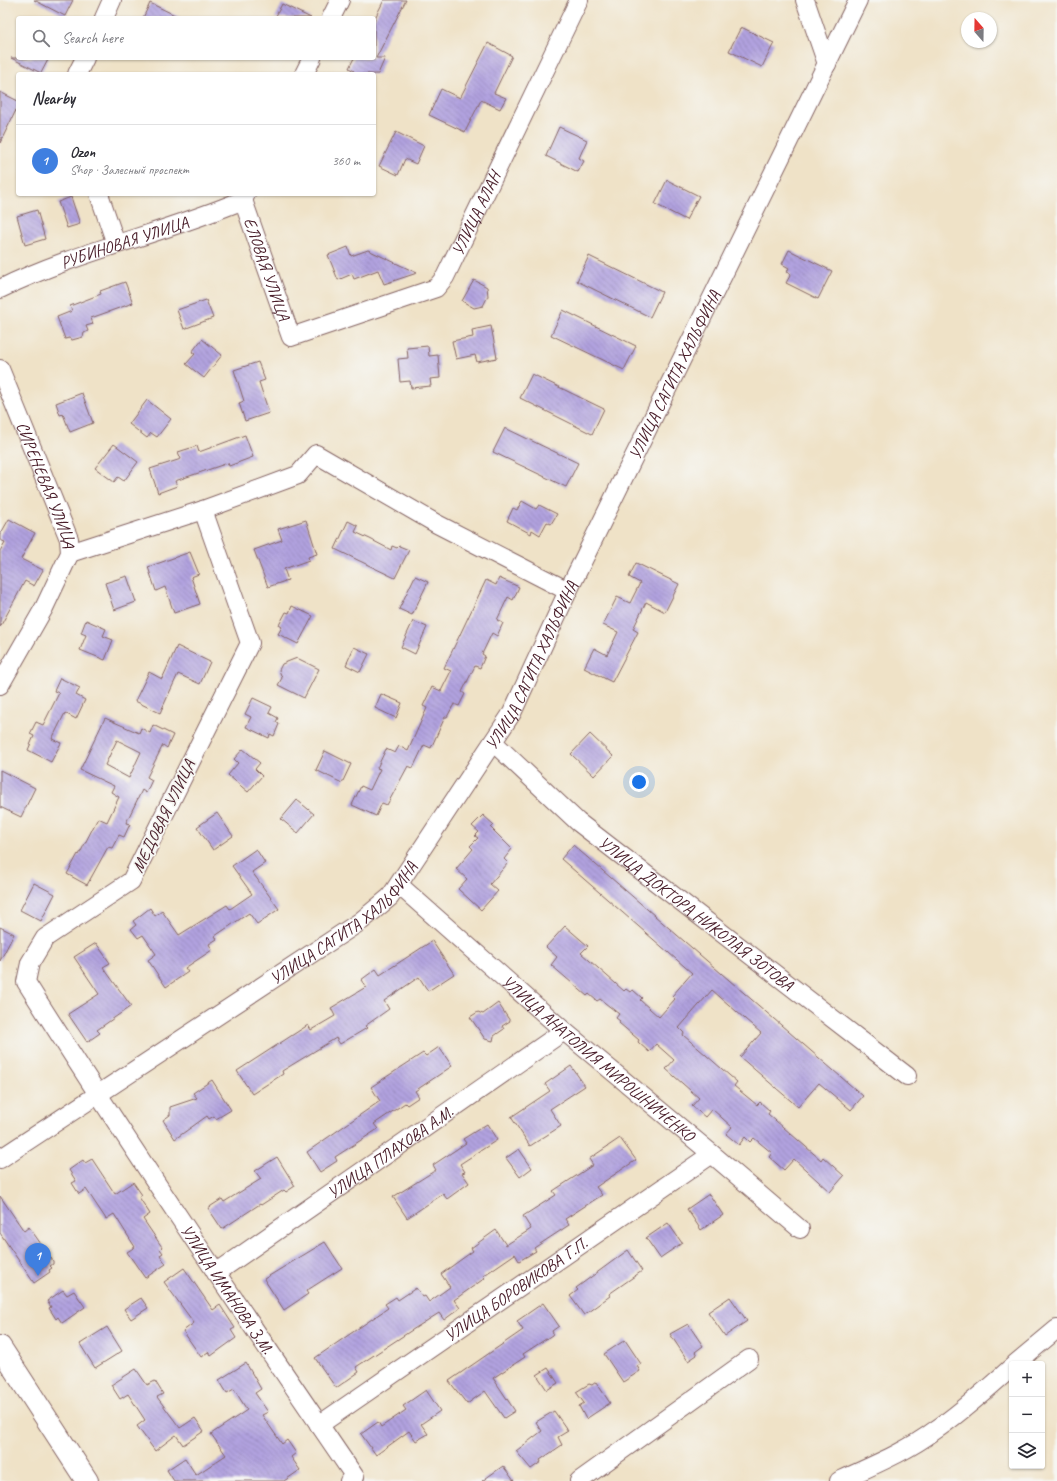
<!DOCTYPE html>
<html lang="en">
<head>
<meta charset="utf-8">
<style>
	:root { --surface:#fff; --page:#f2f2f3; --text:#2b2b33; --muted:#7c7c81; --line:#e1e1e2; --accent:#0f766e }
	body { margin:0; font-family:Caveat,sans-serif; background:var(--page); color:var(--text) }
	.controls { position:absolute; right:12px; bottom:12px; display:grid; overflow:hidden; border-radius:4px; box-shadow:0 1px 3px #0004 }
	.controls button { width:36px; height:36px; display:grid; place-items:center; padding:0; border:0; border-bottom:1px solid var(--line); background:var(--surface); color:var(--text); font:20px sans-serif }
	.compass { position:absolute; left:961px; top:12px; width:36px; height:36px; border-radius:50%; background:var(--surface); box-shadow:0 1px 3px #0004; rotate:340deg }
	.you { position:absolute; left:639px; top:782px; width:14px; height:14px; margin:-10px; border:3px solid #fff; border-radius:50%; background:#1a73e8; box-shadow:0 0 0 6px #1a73e833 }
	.badge { display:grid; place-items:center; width:26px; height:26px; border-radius:50%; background:var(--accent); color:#fff; font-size:13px; font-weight:700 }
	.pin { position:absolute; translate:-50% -33px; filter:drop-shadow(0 1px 2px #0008) }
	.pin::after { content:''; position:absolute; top:21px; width:14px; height:12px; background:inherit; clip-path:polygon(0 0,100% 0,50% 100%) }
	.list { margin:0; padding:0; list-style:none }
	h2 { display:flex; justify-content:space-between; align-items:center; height:52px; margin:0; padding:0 16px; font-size:17px }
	h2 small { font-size:13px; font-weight:400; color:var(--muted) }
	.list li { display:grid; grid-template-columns:26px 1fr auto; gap:12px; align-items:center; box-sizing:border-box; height:72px; padding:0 16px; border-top:1px solid var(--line) }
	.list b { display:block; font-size:15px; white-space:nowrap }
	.list p { margin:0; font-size:13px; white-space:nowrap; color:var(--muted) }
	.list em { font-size:13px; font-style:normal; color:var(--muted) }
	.icon { flex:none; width:22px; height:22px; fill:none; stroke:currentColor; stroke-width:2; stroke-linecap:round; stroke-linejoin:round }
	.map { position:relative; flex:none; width:1057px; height:1481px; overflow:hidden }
	.search { position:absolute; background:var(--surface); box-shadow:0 1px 3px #0004; left:16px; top:16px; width:360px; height:44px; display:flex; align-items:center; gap:10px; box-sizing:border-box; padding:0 14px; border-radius:4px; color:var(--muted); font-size:15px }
	.panel { position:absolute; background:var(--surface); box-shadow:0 1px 3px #0004; left:16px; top:72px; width:360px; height:124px; border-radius:4px }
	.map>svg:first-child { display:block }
	.building { fill:url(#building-back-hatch); fill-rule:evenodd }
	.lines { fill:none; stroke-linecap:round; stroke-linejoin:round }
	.minor-casing { stroke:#846362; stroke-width:20 }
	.major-casing { stroke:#846362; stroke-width:24 }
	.minor { stroke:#fff; stroke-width:18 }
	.major { stroke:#fff; stroke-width:22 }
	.labels { text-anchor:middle; stroke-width:3.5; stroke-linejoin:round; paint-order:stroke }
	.street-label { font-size:17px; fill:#4a1f2b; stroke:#f6f6f2 }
</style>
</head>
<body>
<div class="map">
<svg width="1057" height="1481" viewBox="0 0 1057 1481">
	<defs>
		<pattern id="building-back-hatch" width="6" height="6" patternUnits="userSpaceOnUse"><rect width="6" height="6" fill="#b1a2df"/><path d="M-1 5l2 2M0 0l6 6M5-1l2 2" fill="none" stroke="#9283b5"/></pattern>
	</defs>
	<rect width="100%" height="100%" fill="#f6f6f2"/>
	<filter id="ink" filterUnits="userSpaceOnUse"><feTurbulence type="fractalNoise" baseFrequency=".025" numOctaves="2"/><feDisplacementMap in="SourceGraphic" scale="8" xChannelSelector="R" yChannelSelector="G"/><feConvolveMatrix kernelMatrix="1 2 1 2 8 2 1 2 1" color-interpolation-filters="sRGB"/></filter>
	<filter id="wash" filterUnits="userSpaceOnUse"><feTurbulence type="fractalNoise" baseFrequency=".012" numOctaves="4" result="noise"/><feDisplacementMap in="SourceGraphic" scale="16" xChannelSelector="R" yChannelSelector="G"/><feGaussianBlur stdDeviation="0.9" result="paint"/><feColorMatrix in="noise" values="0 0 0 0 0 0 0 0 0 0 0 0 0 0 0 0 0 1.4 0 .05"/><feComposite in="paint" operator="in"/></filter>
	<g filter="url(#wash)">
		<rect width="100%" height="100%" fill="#efe2c7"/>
		<g id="blocks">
			<!-- building -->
			<g class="building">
				<path d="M34,0H73L65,16Z"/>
				<path d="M384,0H406L376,58H385L378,74H352L354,71L349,68L354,58H374V20Z"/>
				<path d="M150,3L181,18H143Z"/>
				<path d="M282,4L311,18H275Z"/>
				<path d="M741,27L774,43L762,67L729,51Z"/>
				<path d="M488,43L512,56L494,93L506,98L500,109L481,100L465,132L429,115L441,89L460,98Z"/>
				<path d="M11,58H49L41,73Z"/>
				<path d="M0,92L18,101V106L0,143Z"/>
				<path d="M559,127L587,140L579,158L584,161L578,172L546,156Z"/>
				<path d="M396,132L424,146L416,164L405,159L398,175L379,166Z"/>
				<path d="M667,180L699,196L686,220L655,204Z"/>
				<path d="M71,197L80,224L67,228L58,202Z"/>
				<path d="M37,210L45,239L25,245L17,216Z"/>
				<path d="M348,247L351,256L368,250L417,273L384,284L378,270L354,279L352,274L338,280L328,255Z"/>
				<path d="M789,250L832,271L818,299L786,283L791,274L787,272L789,268L782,264Z"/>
				<path d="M589,256L662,292L650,317L577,281Z"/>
				<path d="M474,280L487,287L488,296L483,306L474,308L462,301Z"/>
				<path d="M125,282L133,303L91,318L93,324L86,326L88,331L84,333L83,337L72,340L69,338L65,339L57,317L72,311L70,306L101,294L100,291Z"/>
				<path d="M206,300L213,318L184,329L177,310Z"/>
				<path d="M563,310L636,346L624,370L551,335Z"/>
				<path d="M491,326L497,358L477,362L475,355L456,359L452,341L473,337L472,330Z"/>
				<path d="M202,339L222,355L204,378L186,364L195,354L192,352Z"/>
				<path d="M428,346L429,356L438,355L440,378L430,379L431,386L411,388L410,381L400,382L398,359L408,358L407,348Z"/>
				<path d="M258,362L265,380L259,382L269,413L245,421L239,403L244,401L234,370Z"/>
				<path d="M532,374L604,409L592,434L520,398Z"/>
				<path d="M82,393L93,423L70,432L63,414L60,415L56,403Z"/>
				<path d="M147,400L171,419L157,437L151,433L147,438L129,424Z"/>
				<path d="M505,428L578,463L566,487L493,452Z"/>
				<path d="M245,435L253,457L229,466L228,463L175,481L177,486L158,493L150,469L181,459L178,452L197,446L199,452Z"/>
				<path d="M114,444L138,462L124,481L118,477L114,482L95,468Z"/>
				<path d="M522,501L536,509L539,505L557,514L551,524L547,522L540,535L532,530L531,534L507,521L513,508L517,510Z"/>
				<path d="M9,519L35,533L21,559L43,570L34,586L25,581L0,627V551L5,542L0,540V535Z"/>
				<path d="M306,520L317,554L308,557L309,560L284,569L288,580L268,587L254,550L282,540L278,529Z"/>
				<path d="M348,521L358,526L355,532L370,539L391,550L392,546L397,548L399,546L409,550L395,578L335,549Z"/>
				<path d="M190,552L199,574L191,577L200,604L174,613L165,587L156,591L148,567Z"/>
				<path d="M636,563L679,584L665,612L646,602L633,629L638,632L612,682L584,668L594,648L607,655L618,632L603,625L617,597L630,603L640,583L629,577Z"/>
				<path d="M127,576L136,602L114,610L105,583Z"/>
				<path d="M415,576L428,582L412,615L399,609Z"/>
				<path d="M499,578L519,587L513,600L508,597L497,620L503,623L497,636L492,633L482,654L485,656L480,668L475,666L462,692L465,694L459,706L454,704L447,717H445L431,748L424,745L413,768L408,766L387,805L382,803L376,816L352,805L361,786L370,790L380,769L377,768L386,749L395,753L399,746L408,751L427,708L423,706L432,687L441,691L451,671L444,668L486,580L496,585Z"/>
				<path d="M292,606L313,616L298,644L278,634L282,627L279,625L286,612L289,613Z"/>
				<path d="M86,620L106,629L103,636L113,640L105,660L80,650L86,635L81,633Z"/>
				<path d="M413,621L427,627L415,654L401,647Z"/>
				<path d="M177,646L210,662L200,684L178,674L160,713L135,701L149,672L162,679Z"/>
				<path d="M354,647L369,654L360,672L346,665Z"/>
				<path d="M297,658L319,669L304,698L278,685L282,678L279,670L282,664Z"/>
				<path d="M60,678L80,688L76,695L85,700L76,719L65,713L52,739L61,743L51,762L28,750L34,736L30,734L36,722L43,725L59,693L54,691Z"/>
				<path d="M381,694L402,703L396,718L375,708Z"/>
				<path d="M253,698L272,707L269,713L278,718L276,722L279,724L274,736L270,734L269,738L246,727L251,717L245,714Z"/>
				<path d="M105,718L139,733L141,728L150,733L153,725L173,735L167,748L163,745L147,777L152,780L146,793L142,790L126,823L130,824L124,837L119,835L112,848L108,847L87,885L67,874L78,854L79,855L98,818L107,822L119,797L111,792L114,786L80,770ZM117,740L141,752L129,778L105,765Z"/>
				<path d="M590,734L613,756L594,776L571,754Z"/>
				<path d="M243,749L260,763L255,769L262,776L248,792L228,775L238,763L234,759Z"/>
				<path d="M325,751L351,764L342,783L316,770Z"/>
				<path d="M0,770L35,788L21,817L0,807Z"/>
				<path d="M297,800L314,814L298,833L281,819Z"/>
				<path d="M217,813L233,836L213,850L197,827Z"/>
				<path d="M483,815L494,825L491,828L512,849L504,859L508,863L490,884L498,891L481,910L458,889L467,879L456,869L473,849L470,846L478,838L475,836L479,832L472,826Z"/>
				<path d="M573,845L863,1096L851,1110L819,1083L798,1107L740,1057L761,1033L712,990L679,1028L684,1033L683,1035L737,1082L734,1086L757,1105L760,1102L770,1111L768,1114L821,1160L823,1157L844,1176L830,1192L794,1159L784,1170L769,1157L772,1153L754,1138L750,1142L745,1137L739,1145L726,1134L732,1127L712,1109L705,1117L692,1106L699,1098L666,1069L674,1060L656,1044L649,1052L638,1042L639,1040L619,1023L620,1021L616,1018L619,1014L600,999L597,1001L589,994L587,996L551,965L557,957L546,947L565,926L588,946L581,953L624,991L626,989L630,992L633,990L642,998L640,1000L659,1017L675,999L672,996L692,973L561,859Z"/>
				<path d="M256,849L265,863L252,872L279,909L257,924L249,913L215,936L217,939L209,944L212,950L185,968L188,972L166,987L148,960L156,954L143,935L138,938L131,929L136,925L133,921L150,908L155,916L162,911L179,935L227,905L230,909L252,894L232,866Z"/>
				<path d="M34,883L55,894L41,921L20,910Z"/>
				<path d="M0,927L14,934L0,961Z"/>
				<path d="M432,941L454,974L428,991L419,977L384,1001L389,1009L365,1026L367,1028L340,1044L336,1038L282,1071L283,1074L252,1094L237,1071L308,1025L311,1030L335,1016L331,1008L366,987L361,980L376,969L380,975Z"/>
				<path d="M96,943L110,963L103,967L131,1006L97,1030L100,1033L87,1042L68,1014L99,994L74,957Z"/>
				<path d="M498,1003L510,1021L502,1026L504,1029L494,1036L493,1041L485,1039L470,1017L478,1012L483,1014Z"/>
				<path d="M439,1047L452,1066L415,1091L419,1097L407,1105L405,1103L374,1124L378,1129L335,1157L337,1161L320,1172L307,1152L380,1101L371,1087L423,1053L426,1056Z"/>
				<path d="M571,1066L585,1086L550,1109L561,1126L530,1146L511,1117L550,1091L545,1084Z"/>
				<path d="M212,1080L231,1110L216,1119L214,1116L209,1119L207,1116L175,1139L163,1120L170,1115V1107L197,1098L193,1093Z"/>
				<path d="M487,1124L497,1140L460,1164L465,1172L462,1173L469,1183L447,1199L443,1194L407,1218L393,1197L436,1170L433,1165L466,1143L463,1139Z"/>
				<path d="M620,1138L636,1160L596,1187L602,1195L565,1219L569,1225L534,1248L536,1251L519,1261L515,1254L483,1276L485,1278L454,1300L460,1308L444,1320L439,1313L409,1332L356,1367L359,1372L336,1388L315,1358L388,1308L385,1304L396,1297L398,1300L416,1288L423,1297L425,1296L429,1302L450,1287L441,1274L473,1251L471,1248L496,1230L506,1245L531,1229L523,1216L556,1195L553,1191L593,1165L589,1159Z"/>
				<path d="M519,1149L532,1168L520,1177L506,1158Z"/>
				<path d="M277,1157L295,1186L286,1192L284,1190L261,1205L260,1204L222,1229L208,1208L222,1199L224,1202L261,1179L255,1171Z"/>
				<path d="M92,1159L115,1194L133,1182L142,1195L139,1197L150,1214L143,1219L162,1247L160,1249L163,1253L160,1255L166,1264L145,1278L127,1252L135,1247L114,1214L106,1219L86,1189L79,1194L72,1183L76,1181L69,1170L83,1160L85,1163Z"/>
				<path d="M709,1194L723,1215L701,1230L687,1209Z"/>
				<path d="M0,1196L24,1231L29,1227L53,1261V1264L50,1266L52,1268L49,1270L50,1272L34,1283L0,1233Z"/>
				<path d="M668,1223L682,1243L660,1258L646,1238Z"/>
				<path d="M325,1242L342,1268L306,1291L308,1294L284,1310L264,1279Z"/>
				<path d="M628,1250L642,1271L609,1294L610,1296L584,1315L570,1296L578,1290L576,1288Z"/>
				<path d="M184,1268L213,1310L220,1305L235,1328L231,1330L236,1338L211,1356L208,1352L201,1357L183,1331L194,1323L164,1282Z"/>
				<path d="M63,1290L67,1295L74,1291L85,1307L62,1323L58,1317L56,1319L49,1308L51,1307L47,1301Z"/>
				<path d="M730,1297L747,1321L725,1336L708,1312Z"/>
				<path d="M141,1298L148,1308L131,1319L124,1309Z"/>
				<path d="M543,1303L559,1326L552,1331L553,1333L552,1335L523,1354L525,1357L493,1378L515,1411L504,1418L485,1391L467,1404L449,1381L523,1330L517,1321Z"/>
				<path d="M688,1324L703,1346L695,1352L697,1355L688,1361L670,1334Z"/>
				<path d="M107,1327L122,1351L95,1368L80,1344Z"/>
				<path d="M625,1340L641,1364L637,1366L640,1371L623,1382L604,1354Z"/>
				<path d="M246,1363L261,1389L255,1393L268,1412L262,1415L282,1444L287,1440L296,1453L291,1457L300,1470L284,1481H174L167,1470L185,1458L196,1475L226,1455L211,1434L247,1410L234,1389L227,1393L219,1380Z"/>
				<path d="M548,1368L558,1383L547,1390L537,1375Z"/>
				<path d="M136,1369L147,1385L155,1381L163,1394L157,1397L180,1428L195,1418L204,1431L183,1445L176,1435L155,1451L137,1426L145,1420L128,1394L120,1399L111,1385Z"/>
				<path d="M596,1382L610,1403L586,1419L579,1406L584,1403L576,1392L589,1384L592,1385Z"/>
				<path d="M426,1390L440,1411L421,1424L428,1434L416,1441L409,1431L376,1455L361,1434L378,1422L381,1427L406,1410L403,1406Z"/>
				<path d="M554,1411L568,1431L558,1437L562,1445L540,1460L541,1462L531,1469L516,1451L542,1431L536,1422Z"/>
				<path d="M503,1466L514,1481H482Z"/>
			</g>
		</g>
	</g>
	<g filter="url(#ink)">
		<use href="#blocks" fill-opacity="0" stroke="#846362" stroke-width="1"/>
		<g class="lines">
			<defs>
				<g id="minor">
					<path d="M805,0L827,64"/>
					<path d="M104,18L112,0"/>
					<path d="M331,18L340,0"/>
					<path d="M77,74L85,58"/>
					<path d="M304,74L312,58"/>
					<path d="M99,194L116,244"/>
					<path id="s1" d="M243,200L291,337L436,288L445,277L579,0"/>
					<path id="s2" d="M0,289C77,251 163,234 243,200L246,194"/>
					<path id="s3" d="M0,369L69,539L70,553L44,608L0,685"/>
					<path id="s4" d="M203,510L250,643L131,881L45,938L30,963L26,982C132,1150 243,1313 355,1477L349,1481"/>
					<path d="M70,553L203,510L298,475L316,454L437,524L568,591"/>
					<path id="s5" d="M493,742L578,822L907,1076"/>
					<path id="s6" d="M399,885L564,1031L712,1154L800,1229"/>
					<path id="s7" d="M0,1159L361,921L390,897L512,713L568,591L858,0"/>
					<path id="s8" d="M216,1273L564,1031"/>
					<path d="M1015,1364L1057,1329"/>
					<path id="s9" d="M319,1425L712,1154"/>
					<path d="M579,1481L749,1359"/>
					<path d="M839,1481C871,1466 906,1452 934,1431C962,1412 987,1389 1012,1367"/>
				</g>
				<path id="major" d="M0,1347L87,1481"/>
			</defs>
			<!-- minor casing -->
			<use href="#minor" class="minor-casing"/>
			<!-- major casing -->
			<use href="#major" class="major-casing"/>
			<!-- minor -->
			<use href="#minor" class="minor"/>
			<!-- major -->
			<use href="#major" class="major"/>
		</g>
	</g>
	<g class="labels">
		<!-- street labels -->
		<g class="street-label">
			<text dy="6" stroke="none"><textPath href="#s1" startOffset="383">УЛИЦА АЛАН</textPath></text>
			<text dy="6" stroke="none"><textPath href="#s2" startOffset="133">РУБИНОВАЯ УЛИЦА</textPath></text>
			<text dy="6" stroke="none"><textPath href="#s1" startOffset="73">ЕЛОВАЯ УЛИЦА</textPath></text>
			<text dy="6" stroke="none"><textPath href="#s7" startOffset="1066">УЛИЦА САГИТА ХАЛЬФИНА</textPath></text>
			<text dy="6" stroke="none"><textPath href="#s3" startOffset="125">СИРЕНЕВАЯ УЛИЦА</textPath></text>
			<text dy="6" stroke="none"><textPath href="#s7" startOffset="742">УЛИЦА САГИТА ХАЛЬФИНА</textPath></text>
			<text transform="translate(163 816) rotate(-64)" y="6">МЕДОВАЯ УЛИЦА</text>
			<text dy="6" stroke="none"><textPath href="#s5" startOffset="266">УЛИЦА ДОКТОРА НИКОЛАЯ ЗОТОВА</textPath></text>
			<text dy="6" stroke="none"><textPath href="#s7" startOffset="418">УЛИЦА САГИТА ХАЛЬФИНА</textPath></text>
			<text dy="6" stroke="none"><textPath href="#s6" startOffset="264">УЛИЦА АНАТОЛИЯ МИРОШНИЧЕНКО</textPath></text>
			<text dy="6" stroke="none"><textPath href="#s8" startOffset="212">УЛИЦА ПЛАХОВА А.М.</textPath></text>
			<text dy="6" stroke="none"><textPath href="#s4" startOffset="926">УЛИЦА ИМАНОВА З.М.</textPath></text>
			<text dy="6" stroke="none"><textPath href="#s9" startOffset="239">УЛИЦА БОРОВИКОВА Г.П.</textPath></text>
		</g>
	</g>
</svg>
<div class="controls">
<button>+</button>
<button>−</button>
<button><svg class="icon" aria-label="layers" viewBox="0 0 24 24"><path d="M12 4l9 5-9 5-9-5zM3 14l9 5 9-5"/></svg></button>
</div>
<svg class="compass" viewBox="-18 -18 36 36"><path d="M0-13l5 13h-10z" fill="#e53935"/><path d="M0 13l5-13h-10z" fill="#7c7c81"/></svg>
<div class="you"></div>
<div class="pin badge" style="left:38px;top:1276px;background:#3f7fe0">1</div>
<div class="search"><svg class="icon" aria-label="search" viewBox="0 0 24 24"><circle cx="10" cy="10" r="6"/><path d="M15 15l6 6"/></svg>Search here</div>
<section class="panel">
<h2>Nearby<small></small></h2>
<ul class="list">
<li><span class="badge" style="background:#3f7fe0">1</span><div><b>Ozon</b><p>Shop · Залесный проспект</p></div><em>360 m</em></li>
</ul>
</section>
</div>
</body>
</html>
